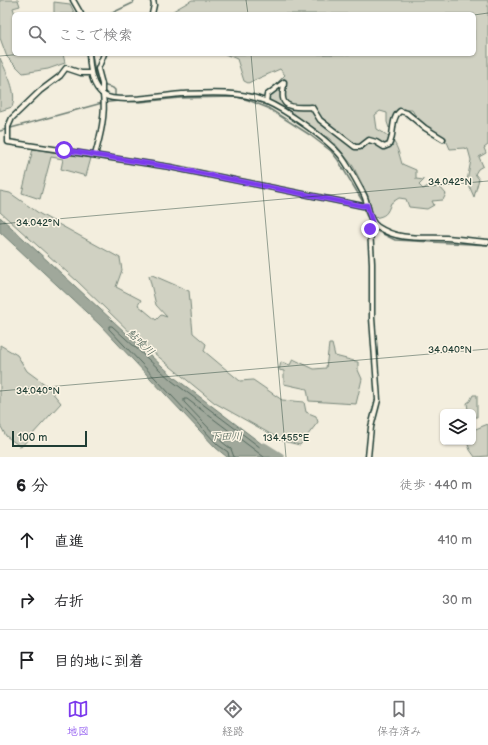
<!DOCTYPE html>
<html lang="ja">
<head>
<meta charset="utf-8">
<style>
	:root { --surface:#fff; --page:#f2f2f2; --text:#202124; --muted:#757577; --line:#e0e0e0; --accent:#7c3aed }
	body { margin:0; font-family:"Balsamiq Sans","Klee One",sans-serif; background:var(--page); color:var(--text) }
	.controls { position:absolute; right:12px; bottom:12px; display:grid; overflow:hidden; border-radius:6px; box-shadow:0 1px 3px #0004 }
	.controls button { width:36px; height:36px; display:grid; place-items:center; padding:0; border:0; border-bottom:1px solid var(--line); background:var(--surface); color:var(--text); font:20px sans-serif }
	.scale { position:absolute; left:12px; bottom:10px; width:75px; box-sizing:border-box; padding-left:4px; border:2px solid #1f3d34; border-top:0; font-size:11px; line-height:14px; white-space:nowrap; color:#1f3d34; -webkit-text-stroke:3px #fcf5e5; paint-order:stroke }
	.stop { position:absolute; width:12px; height:12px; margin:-9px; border:3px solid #7c3aed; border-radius:50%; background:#fff }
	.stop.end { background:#7c3aed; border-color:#fff; box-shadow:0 1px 4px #0008 }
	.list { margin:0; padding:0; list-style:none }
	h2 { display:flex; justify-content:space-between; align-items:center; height:52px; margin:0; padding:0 16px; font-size:17px }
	h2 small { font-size:13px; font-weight:400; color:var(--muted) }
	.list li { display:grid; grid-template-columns:26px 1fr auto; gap:12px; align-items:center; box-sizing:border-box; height:60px; padding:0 16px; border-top:1px solid var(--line) }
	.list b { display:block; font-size:15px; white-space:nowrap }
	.list em { font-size:13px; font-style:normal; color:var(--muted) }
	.icon { flex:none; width:22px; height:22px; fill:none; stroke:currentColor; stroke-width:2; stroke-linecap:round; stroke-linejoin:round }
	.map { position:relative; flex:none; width:488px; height:457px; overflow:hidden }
	.search { position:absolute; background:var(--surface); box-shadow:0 1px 3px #0004; left:12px; right:12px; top:12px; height:44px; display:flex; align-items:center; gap:10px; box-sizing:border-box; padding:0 14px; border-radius:6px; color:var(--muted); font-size:15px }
	.sheet { height:232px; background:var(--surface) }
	nav { display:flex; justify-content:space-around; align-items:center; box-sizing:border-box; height:56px; border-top:1px solid var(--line); background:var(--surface); font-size:11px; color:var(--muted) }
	nav a { display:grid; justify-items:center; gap:2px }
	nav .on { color:var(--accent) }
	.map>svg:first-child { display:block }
	.green { fill:#d0d1c2; stroke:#78877b }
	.water { fill:#a0a89b; stroke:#6c7d72 }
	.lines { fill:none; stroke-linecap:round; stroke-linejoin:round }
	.shore { stroke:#53685d; stroke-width:1 }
	.stream { stroke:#6c7d72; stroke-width:1.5 }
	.river { stroke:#a0a89b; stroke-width:9 }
	.minor-casing { stroke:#1f3d34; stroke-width:7 }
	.minor { stroke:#fcf5e5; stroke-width:4 }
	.route { stroke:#7c3aed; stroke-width:5 }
	.ticks { fill:none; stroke:#1f3d34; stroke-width:1; stroke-opacity:0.45 }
	.labels { text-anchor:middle; stroke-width:3; stroke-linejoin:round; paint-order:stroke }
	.water-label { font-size:11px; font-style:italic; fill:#465d53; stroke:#fcf5e5 }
	.ticks-label { font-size:10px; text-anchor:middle; fill:#1f3d34; stroke:#fcf5e5; stroke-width:3; stroke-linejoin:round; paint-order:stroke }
</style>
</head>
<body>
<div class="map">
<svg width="488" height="457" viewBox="0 0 488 457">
	<rect width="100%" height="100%" fill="#f3eede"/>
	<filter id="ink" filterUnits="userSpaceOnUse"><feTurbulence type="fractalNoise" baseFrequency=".025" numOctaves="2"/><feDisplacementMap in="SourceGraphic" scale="8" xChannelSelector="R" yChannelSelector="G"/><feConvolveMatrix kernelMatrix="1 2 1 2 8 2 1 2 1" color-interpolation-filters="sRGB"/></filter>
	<g filter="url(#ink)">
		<!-- green -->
		<g class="green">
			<path d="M0,0H18L20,6L13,8L15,14H14V54H63L65,63L48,69L23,73L7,57L0,38Z"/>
			<path d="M192,0H488V145L484,148L486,153L479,157L483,166L478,169L475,174L479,179L474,197L467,181L471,160L468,149L464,148L450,149L447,142C425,133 424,129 412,110H398L397,120L389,128L387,122V113L380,111L375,115L377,129C396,140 396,143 402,164L416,170V179L424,180L419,185L423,189L437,181L440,187L446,194L443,200L432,201L434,205L427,209L409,207L406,199L399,198L391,203C387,214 386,216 374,218L368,196L353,166L333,141L300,119L268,101L269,91L285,75L280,69L248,83L244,81L237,59L225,54H474V14H174L173,11Z"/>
			<path d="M54,2L70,4L75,14H54Z"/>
			<path d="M0,58C6,72 18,92 12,107L0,111Z"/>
			<path d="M33,149L91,158L86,176L61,169L63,159L51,157L40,199L22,193Z"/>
			<path d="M0,191L10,193L40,214L120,258L122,270L116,287L141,300L138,305L156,320L161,315L167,317L156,305L149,276L152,275L189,291L193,333L206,344L204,351L240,381L253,380L282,400L304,402L306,412L316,416L318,422L300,445L283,441L215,403L138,340L77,281L0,212Z"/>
			<path d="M329,344H332L335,356L358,362V370L362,379L356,404L309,401L307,389L284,384V371L279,370L281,362L290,365L293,359L314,369L326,368Z"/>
			<path d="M0,345L17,355L27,371L46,385L61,403L21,447L6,436L0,425Z"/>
			<path d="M473,395H477V417H473V412H463V410H468L467,403L470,401Z"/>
			<path d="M488,424V456L475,457L470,450L467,442H473V430Z"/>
		</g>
		<!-- water -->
		<path class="water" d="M0,217L175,378L279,457H227L216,448L100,325L0,232Z"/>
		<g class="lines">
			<!-- shore -->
			<g class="shore">
				<path d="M229,457L228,452L218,445L109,329V326H112L172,381L273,457"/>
				<path d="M234,457L231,449L222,442L184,402V399H187L264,457"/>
			</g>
			<!-- stream -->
			<g class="stream">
				<path d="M110,14L133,3L134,0"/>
				<path d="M92,54L95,73L99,84L113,88L115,90V98"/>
				<path d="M122,101L140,102L180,98L237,97L248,100L268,108L310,135L331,151L338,160L363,202L366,215L371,224"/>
				<path d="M0,131L102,103L118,101"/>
				<path d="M373,227L375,230L395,240L488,245"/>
			</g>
			<!-- river -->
			<path class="river" d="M264,447L280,457"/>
			<defs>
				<g id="minor">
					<path d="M73,0L81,14"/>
					<path d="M152,14L154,5L153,0"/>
					<path d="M89,54C90,68 91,86 104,95C116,104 166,95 182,94C209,93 239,91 265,101C286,110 327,139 341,156C350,168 357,182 364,195C369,205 368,221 378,227C399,241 422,237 446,238C460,239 474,241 488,242"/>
					<path d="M91,73H81L66,68L60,76L40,91L12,118L8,127V142L170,167L363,206L367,205"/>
					<path d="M102,93V84L98,69L104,54"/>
					<path d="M266,102L267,95L284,82C284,87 282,93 283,98C284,110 304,107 312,107L320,120L355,147H360L369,140L376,142L384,147L389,145C395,135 390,119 400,111L407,113L425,128L443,139"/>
					<path d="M95,155C100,137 106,114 103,95"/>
					<path d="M368,457L371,427L378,400L372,318V263L370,229L373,222"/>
				</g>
			</defs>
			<!-- minor casing -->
			<use href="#minor" class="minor-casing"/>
			<!-- minor -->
			<use href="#minor" class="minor"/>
		</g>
	</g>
	<g class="lines" filter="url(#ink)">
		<!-- route -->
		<path class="route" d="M64,150L170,167L363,206L367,205L372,222L370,229"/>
	</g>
	<!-- ticks -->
	<path class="ticks" d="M246,0L248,14M474,15L488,13M251,54L286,457M0,56L24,54M0,224L488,181M0,391L488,349"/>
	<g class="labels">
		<!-- water labels -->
		<g class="water-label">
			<text transform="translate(141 342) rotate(44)" y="4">鮎喰川</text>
			<text x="226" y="440">下田川</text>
		</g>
	</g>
	<g class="ticks-label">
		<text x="450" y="185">34.042°N</text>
		<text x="38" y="226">34.042°N</text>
		<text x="450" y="353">34.040°N</text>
		<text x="38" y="394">34.040°N</text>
		<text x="286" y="441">134.455°E</text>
	</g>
</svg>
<div class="controls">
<button><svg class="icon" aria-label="layers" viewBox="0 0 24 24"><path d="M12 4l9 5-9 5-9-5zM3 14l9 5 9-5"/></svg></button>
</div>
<div class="scale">100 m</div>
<div class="stop" style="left:64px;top:150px"></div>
<div class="stop end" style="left:370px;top:229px"></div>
<div class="search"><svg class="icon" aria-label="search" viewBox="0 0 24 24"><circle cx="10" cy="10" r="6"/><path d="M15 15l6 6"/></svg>ここで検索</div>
</div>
<section class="sheet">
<h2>6 分<small>徒歩 · 440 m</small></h2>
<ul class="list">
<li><svg class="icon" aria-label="ahead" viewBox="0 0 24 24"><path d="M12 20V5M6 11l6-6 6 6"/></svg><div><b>直進</b></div><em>410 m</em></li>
<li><svg class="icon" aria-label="right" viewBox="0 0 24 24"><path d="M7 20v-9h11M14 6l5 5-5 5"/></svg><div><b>右折</b></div><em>30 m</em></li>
<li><svg class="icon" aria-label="arrive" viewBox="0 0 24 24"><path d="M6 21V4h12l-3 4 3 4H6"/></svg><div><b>目的地に到着</b></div></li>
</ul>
</section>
<nav>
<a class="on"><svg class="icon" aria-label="map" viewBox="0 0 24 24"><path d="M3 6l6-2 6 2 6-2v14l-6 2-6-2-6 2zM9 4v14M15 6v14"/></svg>地図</a>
<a><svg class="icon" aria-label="directions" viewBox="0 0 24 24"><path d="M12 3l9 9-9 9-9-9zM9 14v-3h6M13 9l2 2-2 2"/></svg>経路</a>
<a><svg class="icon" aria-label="saved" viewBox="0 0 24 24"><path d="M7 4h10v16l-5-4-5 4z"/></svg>保存済み</a>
</nav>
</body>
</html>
